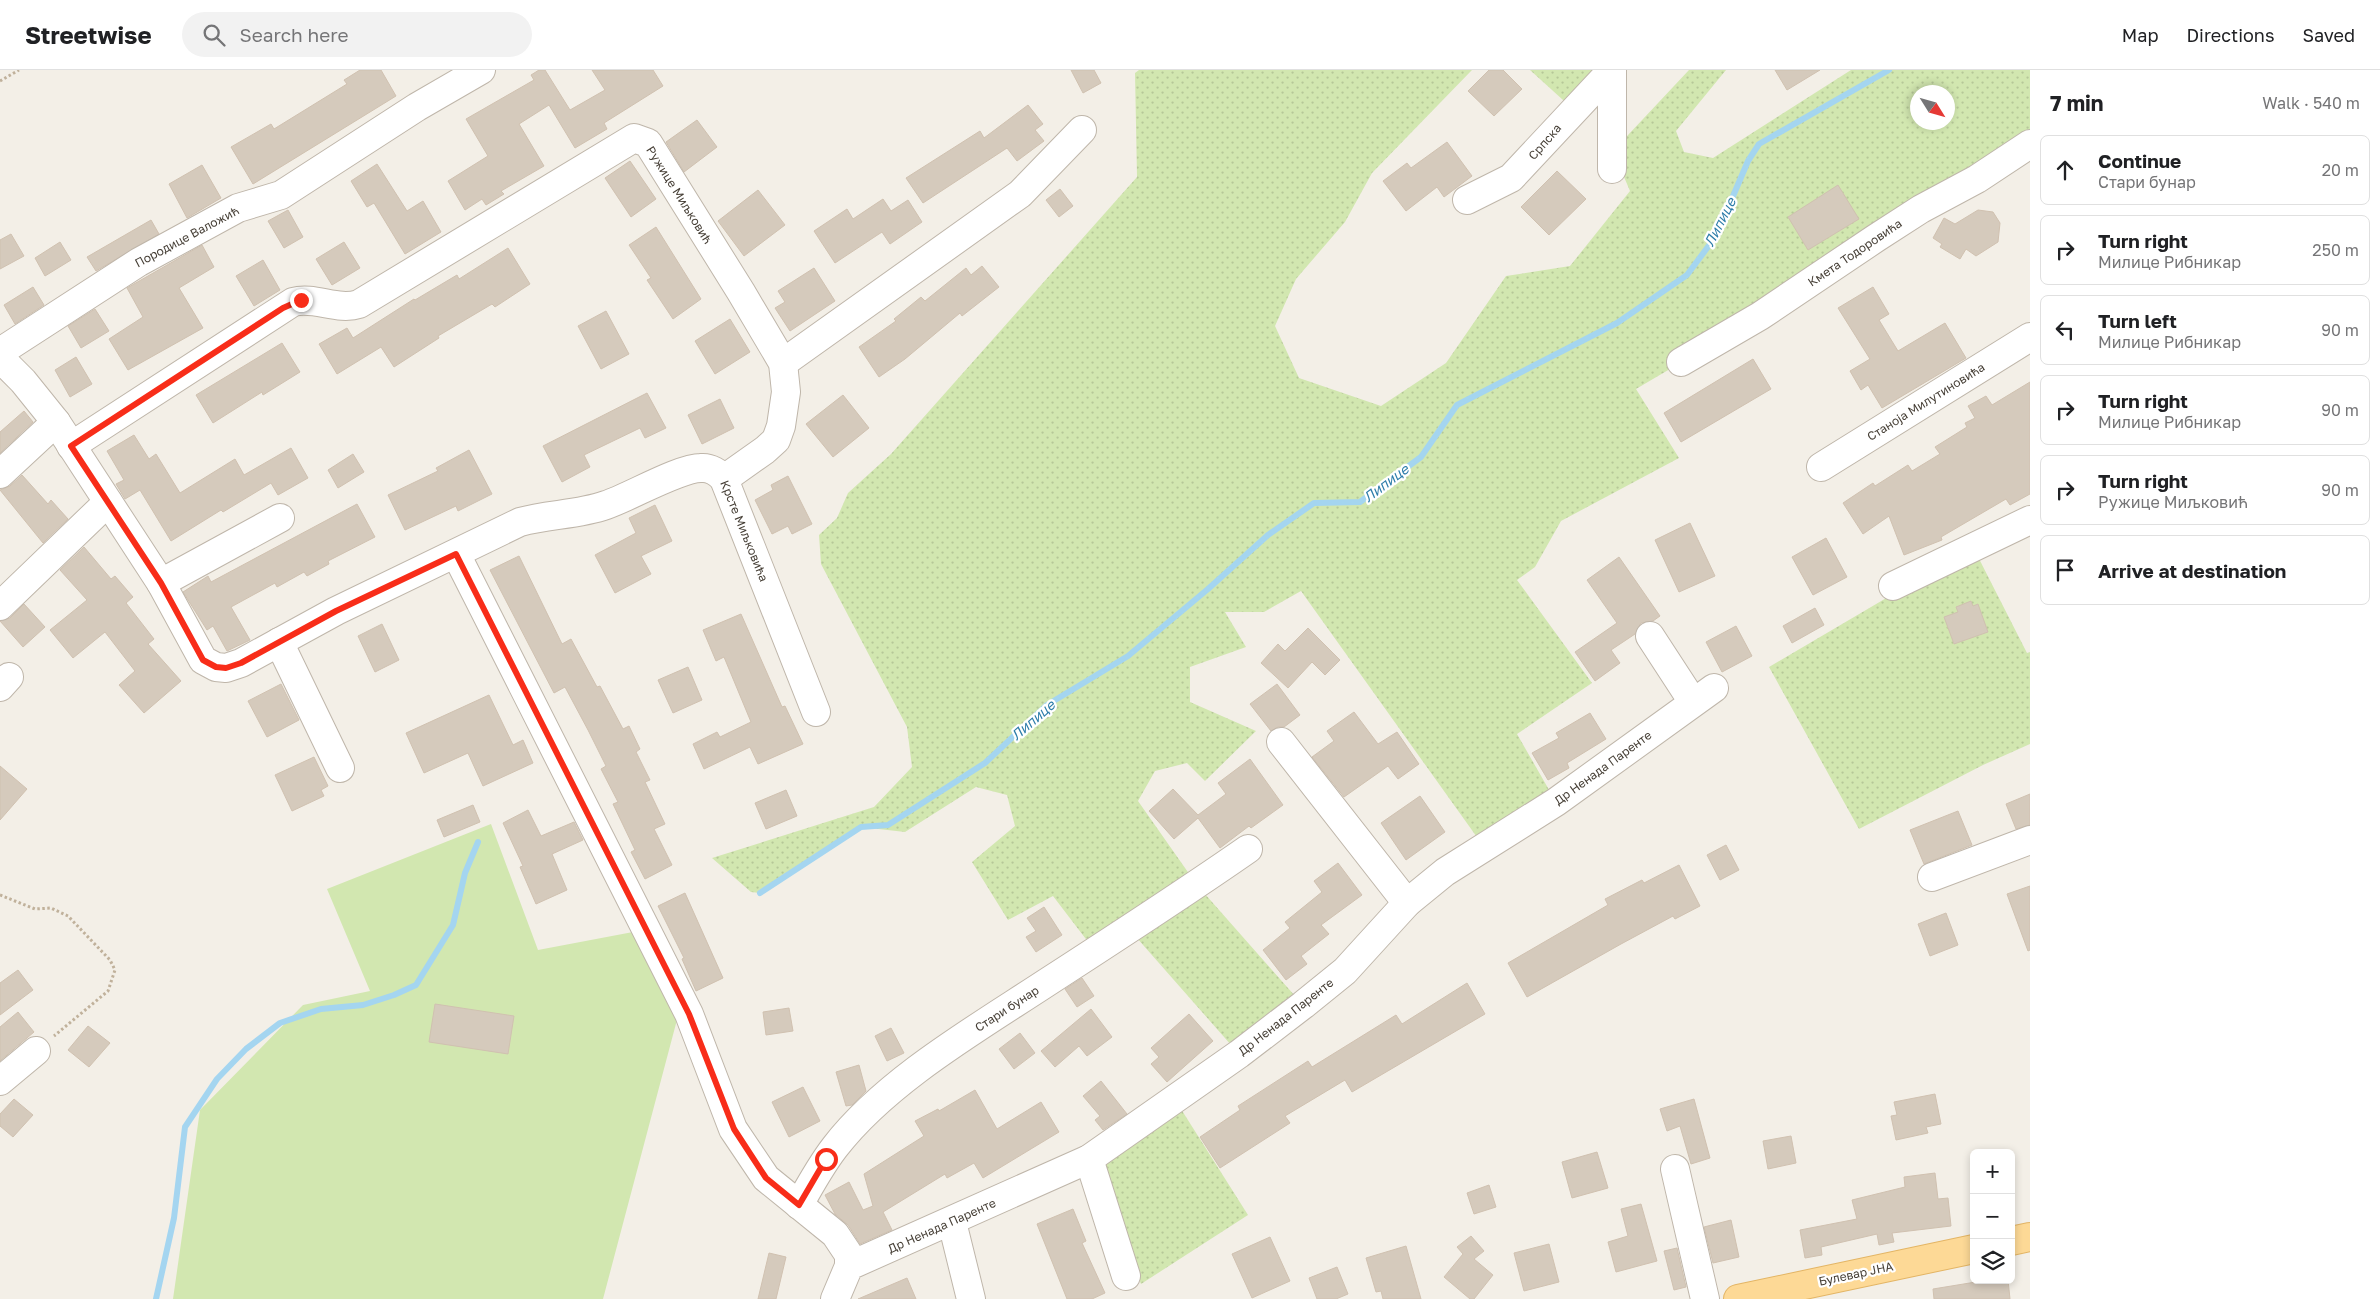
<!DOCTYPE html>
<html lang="en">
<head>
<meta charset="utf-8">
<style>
	:root { --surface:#fff; --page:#f2f2f2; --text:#202124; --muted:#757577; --line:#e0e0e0 }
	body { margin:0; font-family:"Golos Text",sans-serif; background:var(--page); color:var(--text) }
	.controls { position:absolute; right:15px; bottom:15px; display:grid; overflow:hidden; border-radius:8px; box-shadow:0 2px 8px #0003 }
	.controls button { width:45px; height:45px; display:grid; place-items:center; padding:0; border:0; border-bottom:1px solid var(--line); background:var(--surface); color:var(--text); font:25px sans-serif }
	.compass { position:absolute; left:1910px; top:15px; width:45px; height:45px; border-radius:50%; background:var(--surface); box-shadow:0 2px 8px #0003; rotate:127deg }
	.stop { position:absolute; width:15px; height:15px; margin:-11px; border:4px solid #f82d19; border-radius:50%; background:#fff }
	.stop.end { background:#f82d19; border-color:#fff; box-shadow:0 1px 5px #0008 }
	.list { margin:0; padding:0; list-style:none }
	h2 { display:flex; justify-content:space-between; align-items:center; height:65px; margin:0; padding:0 20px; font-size:21px }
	h2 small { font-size:16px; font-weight:400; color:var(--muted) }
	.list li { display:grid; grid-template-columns:32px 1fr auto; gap:15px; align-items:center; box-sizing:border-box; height:70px; margin:0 10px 10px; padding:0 10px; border:1px solid var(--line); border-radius:8px }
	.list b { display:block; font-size:19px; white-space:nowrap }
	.list p { margin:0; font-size:16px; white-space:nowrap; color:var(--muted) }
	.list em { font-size:16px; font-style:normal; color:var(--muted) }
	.icon { flex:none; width:28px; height:28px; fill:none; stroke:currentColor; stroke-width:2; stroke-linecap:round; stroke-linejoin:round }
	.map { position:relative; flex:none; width:2030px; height:1229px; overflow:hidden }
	header { display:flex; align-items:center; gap:30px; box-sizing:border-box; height:70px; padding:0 25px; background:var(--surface); border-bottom:1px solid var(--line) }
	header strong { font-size:24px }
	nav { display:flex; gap:28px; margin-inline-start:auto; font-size:18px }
	.search { width:350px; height:45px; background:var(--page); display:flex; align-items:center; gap:12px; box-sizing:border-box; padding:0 18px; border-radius:28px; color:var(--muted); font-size:19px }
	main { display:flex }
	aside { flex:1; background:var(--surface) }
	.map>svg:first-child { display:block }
	.grass { fill:url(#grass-dots); fill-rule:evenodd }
	.pitch { fill:#d2e7b0 }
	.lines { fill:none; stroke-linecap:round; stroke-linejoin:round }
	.stream { stroke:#a4d5f0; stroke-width:6 }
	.building { fill:#d5cabc; stroke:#d0c1b0 }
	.minor-casing { stroke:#bfb6aa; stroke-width:30 }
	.major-casing { stroke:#e3b565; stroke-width:30 }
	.path { stroke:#c0b19b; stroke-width:3; stroke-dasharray:2.5 2.5; stroke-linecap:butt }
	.minor { stroke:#fff; stroke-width:28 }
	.major { stroke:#fdd996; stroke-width:28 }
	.route { stroke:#f82d19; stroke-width:6 }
	.labels { text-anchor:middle; stroke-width:4.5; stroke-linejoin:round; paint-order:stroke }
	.street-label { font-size:12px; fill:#463f36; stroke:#fff }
	.water-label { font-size:14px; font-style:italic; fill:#2e7daa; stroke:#fff }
</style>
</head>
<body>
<header>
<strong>Streetwise</strong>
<div class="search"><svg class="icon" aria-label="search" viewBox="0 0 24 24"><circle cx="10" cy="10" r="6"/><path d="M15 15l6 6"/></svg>Search here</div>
<nav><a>Map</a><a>Directions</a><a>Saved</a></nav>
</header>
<main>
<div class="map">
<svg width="2030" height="1229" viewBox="0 0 2030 1229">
	<defs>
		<pattern id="grass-dots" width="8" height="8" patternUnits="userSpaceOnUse" patternTransform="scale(1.25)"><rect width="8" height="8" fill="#d2e7b0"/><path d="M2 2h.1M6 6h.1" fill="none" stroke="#b6c798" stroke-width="1.8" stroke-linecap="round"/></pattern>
	</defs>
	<rect width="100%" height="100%" fill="#f3efe7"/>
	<!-- grass -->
	<g class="grass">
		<path d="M1139,0H1472L1372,103L1345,152L1296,209L1275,256L1299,308L1381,336L1446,293L1506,206L1570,196L1630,121L1613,81L1689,0H1726L1676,61L1684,82L1713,88L1851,0H2030V74L1760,246L1636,319L1679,388L1561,451L1535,497L1517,510L1592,613L1517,664L1556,732L1484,777L1301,521L1264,542H1225L1246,577L1190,597V632L1256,661L1205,711L1187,693L1155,701L1138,731L1197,815L1303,935L1239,984L1129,859L1095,881L1053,826L1008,850L972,792L1015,756L1007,725L976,717L905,762L861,757L760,823L751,822L712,788L874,737L912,697L907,657L821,494L819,465L837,448L848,423L891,384L1137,107L1135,3ZM1918,22H1948V52H1918Z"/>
		<path d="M1530,0H1612L1574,40Z"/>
		<path d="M1973,477L2027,583L2030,582V674L1983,695L1859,759L1769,597Z"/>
		<path d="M1174,1028L1248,1145L1141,1214L1089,1089Z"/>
	</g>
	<!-- pitch -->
	<path class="pitch" d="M491,754L538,880L633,862L678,946L603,1229H173L200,1040L303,935L370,921L327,819Z"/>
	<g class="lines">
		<!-- stream -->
		<g class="stream">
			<path d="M760,823L861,757L888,755L985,693L1047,635L1128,586L1208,519L1268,465L1314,433L1360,432L1421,387L1457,335L1617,253L1687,205L1716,166L1748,91L1759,74L1889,0"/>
			<path d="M156,1229L174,1148L185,1057L217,1009L246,979L280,953L321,939L363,935L394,925L416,915L453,855L465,803L478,772"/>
		</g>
	</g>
	<!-- building -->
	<g class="building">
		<path d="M360,0H381L396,26L253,114L231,77L271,54L274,59L347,14L344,10Z"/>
		<path d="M539,0H545L570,40L605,20L592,0H653L663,16L604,53L607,59L575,78L549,35L519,54L544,96L501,121L504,124L486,135L482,129L465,140L448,111L488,86L466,49L534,10L531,5Z"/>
		<path d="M1071,0H1094L1101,13L1083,23Z"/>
		<path d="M1489,0H1503L1522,19L1494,46L1468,21Z"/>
		<path d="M1775,0H1820L1787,20Z"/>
		<path d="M1028,35L1043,54L1035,60L1044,71L1017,91L1007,78L923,133L906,108L980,61L984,68Z"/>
		<path d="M697,50L717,77L684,102L666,72Z"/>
		<path d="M1447,72L1472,106L1444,127L1437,117L1406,141L1383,111L1407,93L1411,98Z"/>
		<path d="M630,91L656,129L631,147L605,108Z"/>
		<path d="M377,94L407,141L423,131L441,162L405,184L374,133L367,137L351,111Z"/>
		<path d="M202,95L221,128L187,148L169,114Z"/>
		<path d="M1557,101L1586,129L1549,165L1521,137Z"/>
		<path d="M1838,115L1859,149L1808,180L1788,147Z"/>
		<path d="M1060,119L1073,136L1059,147L1046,130Z"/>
		<path d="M758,120L785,155L744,186L718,151Z"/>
		<path d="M883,129L891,141L908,130L922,152L890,174L882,162L835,193L814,161L847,139L853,149Z"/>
		<path d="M288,140L303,167L284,178L268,151Z"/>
		<path d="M1978,140L1993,142L2000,153L1998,172L1976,186L1966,179L1960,189L1940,177L1942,174L1933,168L1944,148L1955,154Z"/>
		<path d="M151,150L159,164L96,201L87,187Z"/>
		<path d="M656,157L701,229L673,249L647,210L651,208L629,175Z"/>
		<path d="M11,164L24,186L0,199V170Z"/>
		<path d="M60,172L71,190L45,206L35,188Z"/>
		<path d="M344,172L360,198L332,215L316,189Z"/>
		<path d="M202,175L214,197L179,218L203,258L128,300L109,269L143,247L127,218Z"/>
		<path d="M508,178L530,214L495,237L492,234L438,266L439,268L394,297L381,277L337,304L319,274L347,258L353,268L414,229L415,230L457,205L459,209Z"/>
		<path d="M263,190L280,220L254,236L236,206Z"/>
		<path d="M982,196L999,217L962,246L960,243L905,289L879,307L859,277L896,251L894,249L921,227L925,231L966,198L971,205Z"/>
		<path d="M814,198L835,231L790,261L775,238L785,232L778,221Z"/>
		<path d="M33,217L44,235L15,254L4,235Z"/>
		<path d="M1873,217L1889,244L1879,250L1898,281L1945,253L1966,288L1882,338L1868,315L1861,320L1850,301L1870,289L1838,238Z"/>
		<path d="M95,239L109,261L81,278L68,256Z"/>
		<path d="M606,241L629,284L601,299L578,256Z"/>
		<path d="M730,249L750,282L715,304L695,271Z"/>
		<path d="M282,273L300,302L263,325L262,322L213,353L196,325Z"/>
		<path d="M76,287L92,314L70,327L55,300Z"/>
		<path d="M1753,289L1771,319L1681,372L1664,343Z"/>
		<path d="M2030,312V424L2010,435L2006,429L1941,467L1942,470L1904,485L1889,446L1863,464L1843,433L1873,413L1875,416L1908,395L1912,401L1940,384L1935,377L1967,357L1965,353L1975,348L1968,336L1986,326L1992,335Z"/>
		<path d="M647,323L666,358L645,368L640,358L584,385L590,397L562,412L543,376Z"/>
		<path d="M843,325L869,358L833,387L806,354Z"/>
		<path d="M720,329L734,358L702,374L688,345Z"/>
		<path d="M24,341L33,352L0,383V362Z"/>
		<path d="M134,365L149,389L156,384L180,423L235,389L244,405L291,378L308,408L278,425L271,413L223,442L221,440L171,471L140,420L125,429L116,414L124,410L107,381Z"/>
		<path d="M469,380L492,424L458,441L456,436L405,460L388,425L438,401L436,398Z"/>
		<path d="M353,384L364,402L338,418L328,400Z"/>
		<path d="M22,405L48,434L51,430L68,449L43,473L0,420L10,416Z"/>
		<path d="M788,406L812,454L792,464L788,456L772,464L755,430L773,420L771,415Z"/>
		<path d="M357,434L375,467L328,491L329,494L307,506L304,502L277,517L275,513L231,537L250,570L227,581L213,556L207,560L183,522L208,506L211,512Z"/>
		<path d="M655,435L672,471L641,486L651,504L615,523L595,485L636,463L629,448Z"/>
		<path d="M1690,453L1715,506L1679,522L1655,470Z"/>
		<path d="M1826,468L1847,507L1813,525L1792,487Z"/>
		<path d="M84,477L111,509L115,506L133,527L126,533L154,569L148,574L181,611L144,643L119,615L135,601L105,562L73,588L50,560L87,530L60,500Z"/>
		<path d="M519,486L562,574L571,569L597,617L600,616L623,659L629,656L640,679L636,682L650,710L645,712L665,754L654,759L672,795L645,809L631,782L635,780L613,734L618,732L601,699L606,696L588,660L565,617L554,623L490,500Z"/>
		<path d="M1619,487L1660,546L1653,551L1641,553L1635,564L1611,580L1620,593L1595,611L1575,582L1617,553L1587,510Z"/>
		<path d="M1971,531L1973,536L1978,534L1988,562L1954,574L1944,547L1958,542L1956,537Z"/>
		<path d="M24,534L45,557L23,577L0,551L10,548Z"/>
		<path d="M1815,538L1824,555L1792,573L1783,556Z"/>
		<path d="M741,544L782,637L785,636L803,674L758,694L750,677L704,699L693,674L717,662L720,667L751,652L724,587L716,591L703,560Z"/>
		<path d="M382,554L399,590L375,602L358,566Z"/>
		<path d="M1736,556L1752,586L1722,602L1706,572Z"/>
		<path d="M1308,558L1340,590L1325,605L1312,592L1288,618L1261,593L1278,574L1285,581Z"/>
		<path d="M688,597L702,630L673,643L658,610Z"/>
		<path d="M281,614L299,650L267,667L248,631Z"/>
		<path d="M1277,614L1300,645L1284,657H1278L1271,661L1250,634Z"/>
		<path d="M489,625L513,675L523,670L533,693L483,716L468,683L424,703L406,663Z"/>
		<path d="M1354,642L1378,674L1397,662L1419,694L1398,709L1388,696L1344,727L1312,687L1334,671L1327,661Z"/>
		<path d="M1590,643L1606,669L1567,693L1569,698L1548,710L1532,683L1559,668L1556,663Z"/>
		<path d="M314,687L328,716L321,720L324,726L292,741L275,705Z"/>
		<path d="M1250,689L1283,735L1251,758L1249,756L1220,778L1198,748L1174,769L1149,741L1173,719L1198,745L1226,724L1218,713Z"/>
		<path d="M0,696L27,719L0,750Z"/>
		<path d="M786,720L797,746L766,759L755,733Z"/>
		<path d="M2030,724V755L2016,759L2006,734Z"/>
		<path d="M1420,726L1445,762L1406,790L1381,753Z"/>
		<path d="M473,735L480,752L444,767L437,750Z"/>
		<path d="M528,740L541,766L574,752L583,770L552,784L567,820L536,834L520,797L523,796L503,753Z"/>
		<path d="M1958,741L1972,775L1924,794L1910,760Z"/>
		<path d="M1726,775L1739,800L1720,810L1707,785Z"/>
		<path d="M1338,793L1362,825L1321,855L1329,864L1301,886L1307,894L1286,910L1263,880L1290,858L1285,852L1322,822L1314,811Z"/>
		<path d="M1679,795L1700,836L1675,849L1673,846L1621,874L1527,927L1508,893L1608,835L1605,829L1642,810L1644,813Z"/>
		<path d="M2030,816V880L2028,881L2007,824Z"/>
		<path d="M685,823L723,908L696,921L682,889L684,888L658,836Z"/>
		<path d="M1044,837L1062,865L1036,882L1026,867L1036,861L1027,848Z"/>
		<path d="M1946,843L1958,875L1930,886L1918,854Z"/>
		<path d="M18,900L33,920L0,945V913Z"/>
		<path d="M1082,908L1094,926L1077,937L1065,919Z"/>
		<path d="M1467,913L1485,944L1352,1022L1345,1010L1285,1046L1290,1053L1220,1098L1200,1067L1240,1040L1238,1036L1308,991L1312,997L1396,945L1402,954Z"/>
		<path d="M435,934L514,946L508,984L429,972Z"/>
		<path d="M789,938L793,961L766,965L763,942Z"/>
		<path d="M1091,939L1112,967L1087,986L1079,976L1055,997L1041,981Z"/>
		<path d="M18,942L34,962L0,991V957Z"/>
		<path d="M1189,944L1213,971L1167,1012L1151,994L1159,987L1151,978Z"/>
		<path d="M88,956L110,973L89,997L68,980Z"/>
		<path d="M891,958L904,983L887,991L875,966Z"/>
		<path d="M1020,963L1035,983L1014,999L999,979Z"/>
		<path d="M859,995L866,1021L852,1035L846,1036L836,1002Z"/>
		<path d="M1101,1011L1127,1044L1103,1060L1095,1050L1100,1046L1083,1026Z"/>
		<path d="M803,1017L820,1051L789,1067L772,1032Z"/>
		<path d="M975,1020L997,1059L1041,1032L1059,1062L983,1108L974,1093L947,1108L945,1104L883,1142L892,1160L860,1174L848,1155L835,1144L825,1125L849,1112L863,1140L873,1136L864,1104L924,1066L915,1051L938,1039L939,1041Z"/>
		<path d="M1935,1024L1941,1054L1926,1057L1928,1063L1896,1070L1891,1046L1897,1045L1894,1032Z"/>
		<path d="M14,1029L33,1045L13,1067L0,1056V1044Z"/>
		<path d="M1694,1029L1710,1088L1691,1094L1680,1056L1667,1061L1660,1039Z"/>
		<path d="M1791,1066L1796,1093L1768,1099L1763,1071Z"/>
		<path d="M1597,1082L1608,1118L1572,1128L1562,1092Z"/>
		<path d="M1935,1103L1938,1129L1948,1128L1951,1156L1892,1163L1894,1172L1879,1175L1877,1164L1821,1177L1822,1185L1805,1188L1800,1160L1857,1149L1852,1130L1905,1117L1904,1107Z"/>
		<path d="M1489,1115L1496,1137L1474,1144L1467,1123Z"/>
		<path d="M1641,1134L1657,1191L1616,1202L1608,1172L1628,1166L1621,1139Z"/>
		<path d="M1073,1139L1086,1171L1082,1173L1105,1223L1092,1229H1067L1037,1154Z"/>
		<path d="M1731,1150L1739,1187L1713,1193L1704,1157Z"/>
		<path d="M1471,1166L1484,1181L1474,1189L1493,1205L1474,1229H1470L1444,1207L1463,1184L1457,1177Z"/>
		<path d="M1270,1167L1290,1211L1252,1228L1232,1184Z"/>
		<path d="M1549,1174L1559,1212L1524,1221L1514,1183Z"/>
		<path d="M1406,1176L1421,1229H1383L1381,1221L1376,1222L1366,1188Z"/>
		<path d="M1677,1178L1686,1217L1674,1220L1664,1181Z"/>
		<path d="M769,1183L786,1187L776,1229H758Z"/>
		<path d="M1337,1197L1348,1224L1336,1229H1317L1309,1208Z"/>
		<path d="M907,1208L916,1229H858Z"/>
		<path d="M1988,1210H2008L2010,1229H1934L1933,1219Z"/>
	</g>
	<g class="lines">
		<defs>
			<g id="minor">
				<path d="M1612,0V99"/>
				<path d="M1467,130L1511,108L1612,0"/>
				<path d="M0,282L139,192L238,138L281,125L417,37L481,0"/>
				<path d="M0,288L23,311L56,352L161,513L203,590L216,597L226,598L241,593L336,541L520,452C548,444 578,445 606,435C630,427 679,398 701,398C710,397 719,403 724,409L816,642"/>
				<path d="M1681,292L1760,246L1876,168L1921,139L1977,109L2030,74"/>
				<path d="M783,293L1020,124L1082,60"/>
				<path d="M71,376L293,232C315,226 337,241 359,234L634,68L648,73L741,222L783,293L786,322L781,356L776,370L765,380L724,409"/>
				<path d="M1821,397L2030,267"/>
				<path d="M0,404L56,352"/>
				<path d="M456,484L689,944L733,1059L766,1108L835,1164L849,1185V1196"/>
				<path d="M161,513L280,448"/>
				<path d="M1893,516L2030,450"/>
				<path d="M0,536L108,432"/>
				<path d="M1650,566L1693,632"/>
				<path d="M279,572L340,698"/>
				<path d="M0,617L9,607"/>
				<path d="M1281,672L1407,833"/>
				<path d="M1932,807L2030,770"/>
				<path d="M0,1011L36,981"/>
				<path d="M1089,1089L1126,1206"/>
				<path d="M1675,1099L1705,1229"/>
				<path d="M799,1135C810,1115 821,1095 835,1077C886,1011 976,959 1046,913C1114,869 1182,825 1248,779"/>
				<path d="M952,1152L971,1229"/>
				<path d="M835,1229L849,1196L1089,1089L1239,984L1303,935L1345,901L1407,833L1445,802L1556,732L1714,618"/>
			</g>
			<g id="major">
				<path d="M2011,1171L2030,1167"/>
				<path d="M1738,1229L1974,1179"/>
			</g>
		</defs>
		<!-- minor casing -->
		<use href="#minor" class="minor-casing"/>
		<!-- major casing -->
		<use href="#major" class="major-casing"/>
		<!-- path -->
		<g class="path">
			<path d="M0,11L19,0"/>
			<path d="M0,825L35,839L51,838L68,846L110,890L115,900L108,921L54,966"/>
		</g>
		<!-- minor -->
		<use href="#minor" class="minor"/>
		<!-- major -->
		<use href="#major" class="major"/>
	</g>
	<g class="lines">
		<!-- route -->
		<path class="route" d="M301,230L283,238L71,376L161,513L203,590L216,597L226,598L241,593L336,541L456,484L689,944L734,1059L766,1108L799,1135L826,1089"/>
	</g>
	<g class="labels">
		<!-- street labels -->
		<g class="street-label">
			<text transform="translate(1545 72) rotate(-49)" y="4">Српска</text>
			<text transform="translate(679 125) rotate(58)" y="4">Ружице Миљковић</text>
			<text transform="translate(187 167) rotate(-28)" y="4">Породице Валожић</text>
			<text transform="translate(1855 183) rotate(-34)" y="4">Кмета Тодоровића</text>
			<text transform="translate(1926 332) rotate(-32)" y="4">Станоја Милутиновића</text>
			<text transform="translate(744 461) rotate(68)" y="4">Крсте Миљковића</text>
			<text transform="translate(1603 698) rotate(-36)" y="4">Др Ненада Паренте</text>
			<text transform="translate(1007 939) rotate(-33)" y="4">Стари бунар</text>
			<text transform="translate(1286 947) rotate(-38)" y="4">Др Ненада Паренте</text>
			<text transform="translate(942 1156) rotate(-24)" y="4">Др Ненада Паренте</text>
			<text transform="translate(1856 1204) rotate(-12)" y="4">Булевар ЈНА</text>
		</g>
		<!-- water labels -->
		<g class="water-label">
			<text transform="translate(1720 152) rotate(-63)" y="5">Липице</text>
			<text transform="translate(1386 413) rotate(-37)" y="5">Липице</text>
			<text transform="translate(1033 650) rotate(-41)" y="5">Липице</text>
		</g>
	</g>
</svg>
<div class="controls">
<button>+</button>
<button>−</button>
<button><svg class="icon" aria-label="layers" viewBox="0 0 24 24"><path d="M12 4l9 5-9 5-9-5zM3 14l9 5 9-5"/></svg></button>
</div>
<svg class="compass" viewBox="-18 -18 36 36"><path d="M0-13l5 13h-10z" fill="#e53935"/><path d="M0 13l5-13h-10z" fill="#757577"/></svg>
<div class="stop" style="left:826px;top:1089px"></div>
<div class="stop end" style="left:301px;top:230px"></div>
</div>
<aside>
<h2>7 min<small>Walk · 540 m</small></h2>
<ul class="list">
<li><svg class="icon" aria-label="ahead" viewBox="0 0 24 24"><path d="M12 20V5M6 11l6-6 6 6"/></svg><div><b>Continue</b><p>Стари бунар</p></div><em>20 m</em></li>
<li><svg class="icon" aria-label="right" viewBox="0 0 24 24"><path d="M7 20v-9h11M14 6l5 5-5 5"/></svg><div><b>Turn right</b><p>Милице Рибникар</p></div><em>250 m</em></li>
<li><svg class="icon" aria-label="left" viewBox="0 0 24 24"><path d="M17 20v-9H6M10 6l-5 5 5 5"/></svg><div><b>Turn left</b><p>Милице Рибникар</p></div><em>90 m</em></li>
<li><svg class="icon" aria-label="right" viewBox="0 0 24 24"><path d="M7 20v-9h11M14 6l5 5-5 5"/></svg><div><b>Turn right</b><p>Милице Рибникар</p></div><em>90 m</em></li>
<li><svg class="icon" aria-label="right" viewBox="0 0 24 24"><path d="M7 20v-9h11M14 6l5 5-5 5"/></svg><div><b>Turn right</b><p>Ружице Миљковић</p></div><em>90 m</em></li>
<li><svg class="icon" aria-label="arrive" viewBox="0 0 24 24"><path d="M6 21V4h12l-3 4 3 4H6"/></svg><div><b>Arrive at destination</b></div></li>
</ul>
</aside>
</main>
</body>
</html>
